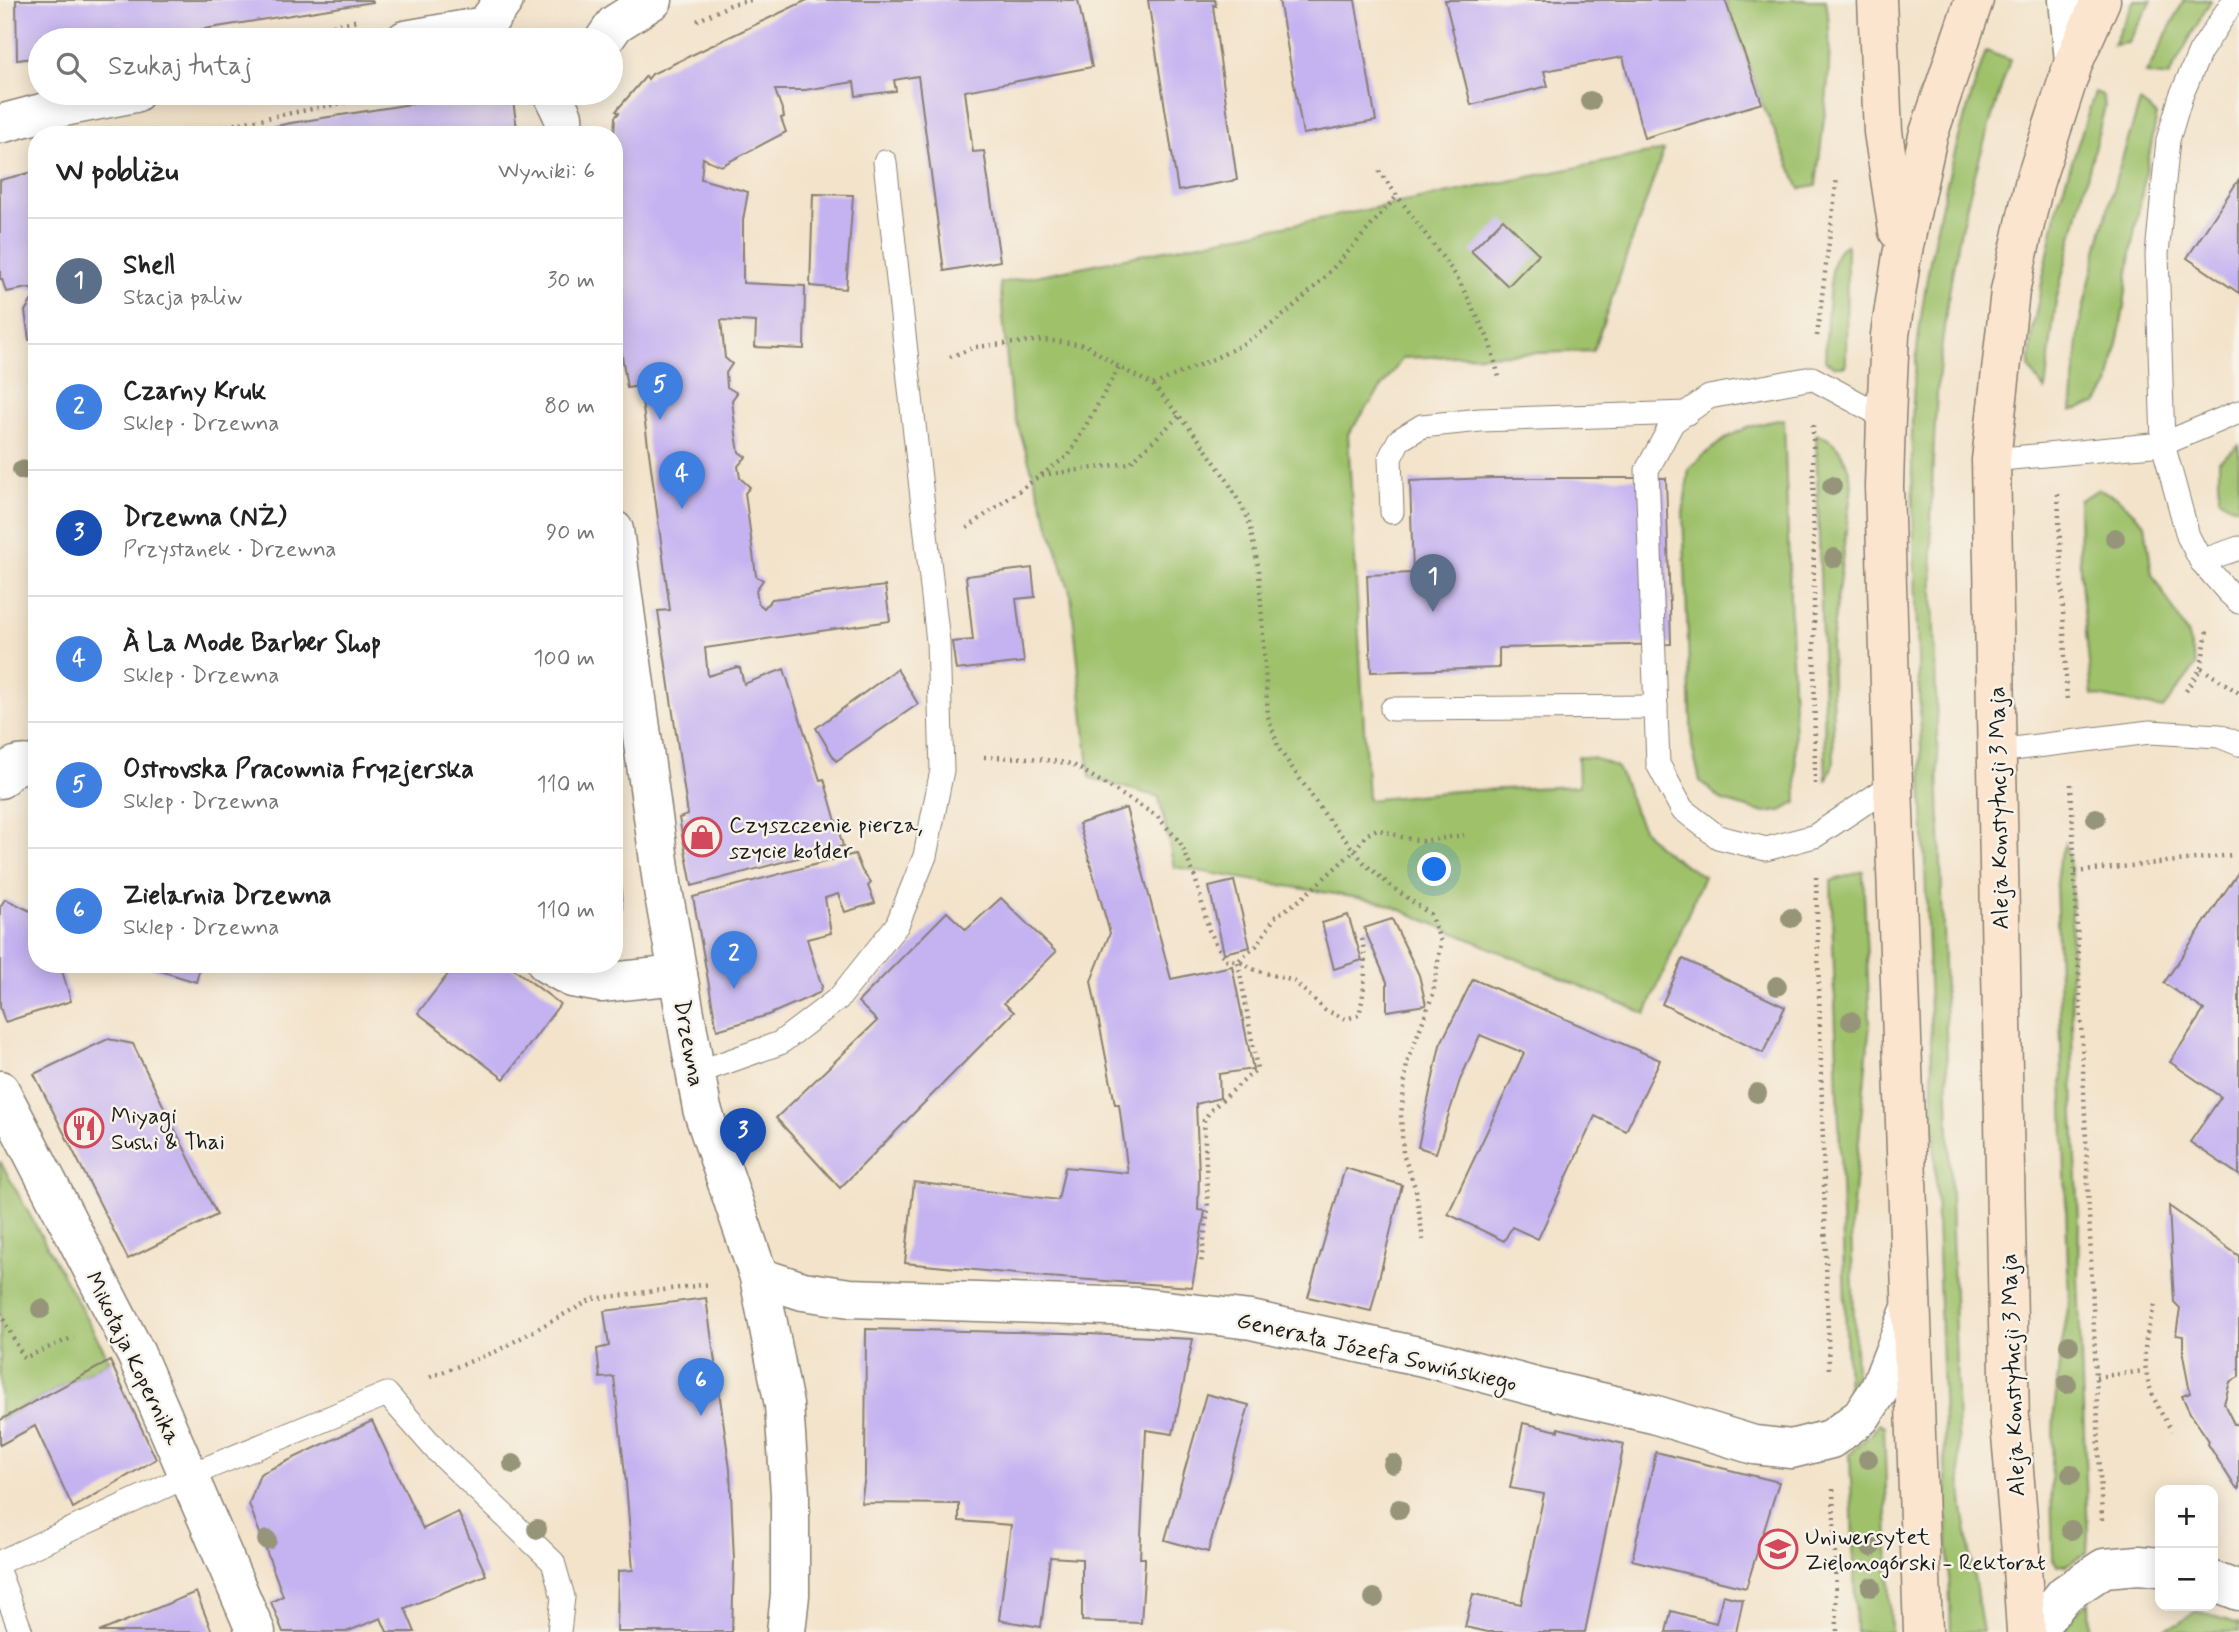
<!DOCTYPE html>
<html lang="pl">
<head>
<meta charset="utf-8">
<style>
	:root { --surface:#fff; --page:#f6f6f6; --text:#222; --muted:#767676; --line:#e0e0e0; --accent:#111827 }
	body { margin:0; font-family:Mynerve,sans-serif; background:var(--page); color:var(--text) }
	.controls { position:absolute; right:21px; bottom:21px; display:grid; overflow:hidden; border-radius:14px; box-shadow:0 4px 18px #0003 }
	.controls button { width:63px; height:63px; display:grid; place-items:center; padding:0; border:0; border-bottom:2px solid var(--line); background:var(--surface); color:var(--text); font:35px sans-serif }
	.you { position:absolute; left:1435px; top:870px; width:24px; height:24px; margin:-18px; border:5px solid #fff; border-radius:50%; background:#1a73e8; box-shadow:0 0 0 10px #1a73e833 }
	.badge { display:grid; place-items:center; width:46px; height:46px; border-radius:50%; background:var(--accent); color:#fff; font-size:23px; font-weight:700 }
	.pin { position:absolute; translate:-50% -58px; filter:drop-shadow(0 2px 4px #0008) }
	.pin::after { content:''; position:absolute; top:37px; width:24px; height:21px; background:inherit; clip-path:polygon(0 0,100% 0,50% 100%) }
	.list { margin:0; padding:0; list-style:none }
	h2 { display:flex; justify-content:space-between; align-items:center; height:91px; margin:0; padding:0 28px; font-size:30px }
	h2 small { font-size:23px; font-weight:400; color:var(--muted) }
	.list li { display:grid; grid-template-columns:46px 1fr auto; gap:21px; align-items:center; box-sizing:border-box; height:126px; padding:0 28px; border-top:2px solid var(--line) }
	.list b { display:block; font-size:26px; white-space:nowrap }
	.list p { margin:0; font-size:23px; white-space:nowrap; color:var(--muted) }
	.list em { font-size:23px; font-style:normal; color:var(--muted) }
	.icon { flex:none; width:38px; height:38px; fill:none; stroke:currentColor; stroke-width:2; stroke-linecap:round; stroke-linejoin:round }
	.map { position:relative; flex:none; width:2239px; height:1632px; overflow:hidden }
	.search { position:absolute; background:var(--surface); box-shadow:0 4px 18px #0003; left:28px; top:28px; width:595px; height:77px; display:flex; align-items:center; gap:18px; box-sizing:border-box; padding:0 24px; border-radius:38px; color:var(--muted); font-size:26px }
	.panel { position:absolute; background:var(--surface); box-shadow:0 4px 18px #0003; left:28px; top:126px; width:595px; height:847px; border-radius:28px }
	.map>svg:first-child { display:block }
	.green { fill:#9ec16a; stroke:#5d6e43; stroke-width:2 }
	.building { fill:#c4b2f1 }
	.lines { fill:none; stroke-linecap:round; stroke-linejoin:round }
	.service-casing { stroke:#888073; stroke-width:25 }
	.minor-casing { stroke:#888073; stroke-width:41 }
	.tertiary-casing { stroke:#888073; stroke-width:41 }
	.secondary-casing { stroke:#888073; stroke-width:41 }
	.path { stroke:#888073; stroke-width:4.5; stroke-dasharray:2 5; stroke-linecap:butt }
	.service { stroke:#fff; stroke-width:23 }
	.minor { stroke:#fff; stroke-width:38 }
	.tertiary { stroke:#fff; stroke-width:38 }
	.secondary { stroke:#fce5cf; stroke-width:38 }
	.tree { fill:#969579 }
	.labels { text-anchor:middle; stroke-width:5; stroke-linejoin:round; paint-order:stroke }
	.street-label { font-size:23px; fill:#1c1c1c; stroke:#f7f3e8 }
	.poi-label { font-size:23px; fill:#1c1c1c; stroke:#f7f3e8; text-anchor:start }
</style>
</head>
<body>
<div class="map">
<svg width="2239" height="1632" viewBox="0 0 2239 1632">
	<rect width="100%" height="100%" fill="#f7f3e8"/>
	<filter id="ink" filterUnits="userSpaceOnUse"><feTurbulence type="fractalNoise" baseFrequency=".0143" numOctaves="2"/><feDisplacementMap in="SourceGraphic" scale="14" xChannelSelector="R" yChannelSelector="G"/><feConvolveMatrix kernelMatrix="1 2 1 2 8 2 1 2 1" color-interpolation-filters="sRGB"/></filter>
	<filter id="wash" filterUnits="userSpaceOnUse"><feTurbulence type="fractalNoise" baseFrequency=".00686" numOctaves="4" result="noise"/><feDisplacementMap in="SourceGraphic" scale="28" xChannelSelector="R" yChannelSelector="G"/><feGaussianBlur stdDeviation="1.57" result="paint"/><feColorMatrix in="noise" values="0 0 0 0 0 0 0 0 0 0 0 0 0 0 0 0 0 1.4 0 .05"/><feComposite in="paint" operator="in"/></filter>
	<g filter="url(#wash)">
		<rect width="100%" height="100%" fill="#f3e3ca"/>
		<!-- green -->
		<g class="green">
			<path d="M1725,0H1826C1836,55 1822,130 1816,186L1800,189L1762,103Z"/>
			<path d="M2134,0H2152L2128,43L2113,45Z"/>
			<path d="M2184,0H2211L2168,77L2146,74Z"/>
			<path d="M1986,51L2010,60C1991,118 1973,175 1960,234C1939,330 1933,427 1931,525L1959,1465L1963,1508L1983,1632H1951L1914,541C1913,502 1911,462 1912,423C1916,296 1945,171 1986,51Z"/>
			<path d="M2095,92L2102,95L2105,106L2056,301L2045,390L2029,368L2033,327L2058,204Z"/>
			<path d="M2140,102L2157,115L2133,239L2123,313L2109,385L2097,404L2071,411L2080,323L2095,258L2116,178Z"/>
			<path d="M1664,150L1593,351L1403,358L1348,434L1368,800L1455,791L1579,786L1578,757L1593,758L1616,766C1626,784 1631,804 1640,823C1653,848 1681,863 1704,876L1646,1014L1382,902L1174,867L1159,797L1090,778L1071,595L1011,404L1000,283Z"/>
			<path d="M1847,244L1846,362L1845,366H1835L1825,361C1826,342 1828,263 1838,251C1840,248 1844,247 1847,244Z"/>
			<path d="M1784,419L1797,802L1781,811L1765,813L1723,801L1700,781L1692,746L1683,514L1689,468C1725,437 1736,427 1784,419Z"/>
			<path d="M1816,434C1841,440 1848,463 1852,485L1831,646L1834,762L1826,781Z"/>
			<path d="M2239,445V507H2233L2219,498V461Z"/>
			<path d="M2099,489L2117,497L2145,524L2152,574L2187,633L2196,665L2163,709L2092,695L2080,571L2079,500Z"/>
			<path d="M2065,843L2072,873L2071,978L2074,1117L2079,1219L2078,1276L2088,1535L2087,1553L2066,1565L2057,1566L2053,1560L2051,1486L2054,1413L2060,1355L2069,1303L2056,882L2059,860Z"/>
			<path d="M1863,871L1870,1023L1851,1226L1856,1374L1848,1396L1831,881Z"/>
			<path d="M0,1161L110,1361L0,1420Z"/>
			<path d="M1878,1423L1884,1426L1891,1632H1856L1850,1453L1870,1435Z"/>
			<path d="M2089,1602L2090,1632H2063L2076,1612Z"/>
			<path d="M2196,1611L2239,1624V1632H2157L2178,1624Z"/>
		</g>
		<g id="blocks">
			<!-- building -->
			<g class="building">
				<path d="M16,0H372L373,2L135,40H40V57L17,60Z"/>
				<path d="M807,0H1078L1092,67L965,91L973,152L984,151L1000,261L944,271L918,76L894,80L896,91L856,96L854,82L805,90H775L783,112L784,117L781,118L786,132L721,166L703,158L701,179L748,192L743,220V283L805,286L804,349L755,347L756,322L721,320L725,358L732,364L726,373L727,387L737,393L732,400L736,434L739,452L746,457L738,466L740,478L750,487L745,493L756,576L763,580L756,590L758,603L764,608L772,599L885,586L890,621L705,648L708,676L737,667L740,668L744,684L784,669L820,780L824,779L843,846L692,886L679,818L688,815L658,611L670,610L662,549L640,386L627,388L614,304V135L615,117L619,113L616,111L646,76L648,79L652,74Z"/>
				<path d="M1148,0H1215L1216,6L1213,5L1218,46L1237,180L1178,191Z"/>
				<path d="M1279,0H1355L1376,121L1303,134Z"/>
				<path d="M1445,0H1725L1762,103L1644,138L1623,57L1544,71L1548,86L1471,105Z"/>
				<path d="M480,93H501L513,101L518,135H233L291,123Z"/>
				<path d="M37,171V339L29,340L25,311L37,292L28,288L6,292L2,279H0V180Z"/>
				<path d="M2239,179V293L2187,258Z"/>
				<path d="M813,194L853,195L846,289L810,286Z"/>
				<path d="M1503,219L1539,254L1508,286L1471,251Z"/>
				<path d="M1493,478H1666L1671,644L1499,648V668L1371,672L1367,575L1413,573L1410,481Z"/>
				<path d="M1032,568L1035,597L1016,599L1024,662L956,670L952,642L973,640L966,576Z"/>
				<path d="M897,669L918,704L836,761L816,728Z"/>
				<path d="M1126,808L1171,979L1232,966L1253,1069L1219,1074L1220,1098L1196,1104L1199,1175L1198,1210L1205,1211L1192,1287L1047,1277L905,1263L914,1182L1058,1200L1065,1167L1128,1173L1119,1104H1115L1091,981L1110,933L1079,824Z"/>
				<path d="M614,825H616L622,908L614,912Z"/>
				<path d="M855,854L862,871L871,883L868,886L875,903L845,912L838,894L825,898L831,933L807,939L822,987L819,993L768,1015L717,1030L693,897Z"/>
				<path d="M2239,871V1175L2190,1142L2221,1097L2170,1062L2204,1010L2164,983Z"/>
				<path d="M1234,881L1250,947L1224,953L1209,887Z"/>
				<path d="M1001,898L1056,952L1004,1003L1014,1012L840,1188L776,1118L877,1021L858,1002L947,912L966,930Z"/>
				<path d="M5,899L37,914V964H60L71,1001L5,1022L0,1007V907Z"/>
				<path d="M1348,915L1362,960L1334,969L1322,923Z"/>
				<path d="M1392,919L1419,975L1426,1005L1387,1011V982L1364,928Z"/>
				<path d="M1683,959L1785,1007L1763,1053L1662,1004Z"/>
				<path d="M138,964H201L196,982Z"/>
				<path d="M456,964H507L560,1004L504,1079L418,1013Z"/>
				<path d="M1473,979L1660,1060L1626,1131L1595,1116L1538,1239L1512,1227L1504,1241L1448,1214L1524,1053L1480,1035L1460,1080L1436,1153L1418,1147L1440,1045Z"/>
				<path d="M108,1039L133,1044L217,1215L128,1259L34,1074Z"/>
				<path d="M1345,1168L1402,1185L1371,1311L1308,1297Z"/>
				<path d="M2169,1206L2239,1256V1377L2230,1382L2224,1404L2234,1424L2239,1425V1489L2234,1485L2208,1444L2209,1441L2190,1413L2182,1396L2190,1393L2183,1355V1336L2176,1335L2180,1308L2174,1302Z"/>
				<path d="M706,1298L730,1469L734,1561L732,1632H617L618,1571L633,1570L626,1483L614,1377L600,1378L597,1349L609,1346L604,1311Z"/>
				<path d="M866,1329L1067,1333L1193,1339L1173,1434L1146,1430L1140,1558H1145V1562L1141,1623L1082,1621V1559L1050,1557L1041,1627L999,1620L1011,1525L959,1521V1504L861,1503L865,1476Z"/>
				<path d="M110,1361L156,1459L73,1508L35,1426L0,1445V1420Z"/>
				<path d="M1206,1394L1249,1405L1208,1552L1165,1540Z"/>
				<path d="M372,1421L423,1529L458,1512L486,1575L405,1608L415,1632H387L381,1618L346,1632H283L271,1602L283,1596L249,1504L260,1474Z"/>
				<path d="M1523,1423L1558,1431V1428L1624,1444L1585,1632H1488L1465,1627L1473,1594L1521,1604L1544,1494L1510,1488Z"/>
				<path d="M1656,1452L1779,1482L1746,1588L1632,1560Z"/>
				<path d="M196,1592L212,1632H99Z"/>
				<path d="M1723,1595L1743,1600L1736,1632H1666L1671,1611L1716,1623Z"/>
			</g>
		</g>
	</g>
	<g filter="url(#ink)">
		<use href="#blocks" fill-opacity="0" stroke="#888073" stroke-width="2"/>
		<g class="lines">
			<defs>
				<g id="service">
					<path d="M2234,0L2200,52L2181,96L2168,140L2157,254L2163,444L2188,536L2201,561L2228,592L2239,602"/>
					<path d="M1886,418L1812,378L1709,397L1673,422L1647,470L1658,764L1682,809L1718,837L1766,849L1815,836L1893,784"/>
					<path d="M1991,460L2163,444L2239,412"/>
					<path d="M1392,512L1390,458L1399,440L1422,426L1480,420L1687,413"/>
					<path d="M2201,561L2239,548"/>
					<path d="M1392,709L1656,707"/>
					<path d="M1997,751L2150,732L2219,736L2239,744"/>
					<path d="M696,1073L780,1043L839,998L897,925L925,856L942,770L938,642L885,162"/>
					<path d="M0,1562L190,1475L387,1394L437,1451L553,1562L563,1597L559,1632"/>
					<path d="M0,1576L21,1632"/>
				</g>
				<g id="minor">
					<path d="M405,40L485,26L504,0"/>
					<path d="M604,40L615,24L653,0"/>
					<path d="M552,93L563,116L564,135"/>
					<path d="M0,124L64,107L135,93"/>
					<path d="M614,530L663,890L702,1109L759,1277L784,1405L790,1494V1595L786,1632"/>
					<path d="M0,779C13,766 17,761 37,766"/>
					<path d="M547,964L572,978L601,983L678,975"/>
					<path d="M0,1090L136,1354L256,1632"/>
					<path d="M759,1277L803,1291L850,1298L1140,1307L1251,1320L1423,1357L1540,1388L1653,1414L1754,1445L1791,1449L1831,1439L1861,1417L1879,1390L1911,1308"/>
					<path d="M2213,1581L2239,1591"/>
					<path d="M2034,1632L2065,1594L2104,1568L2139,1565L2160,1567"/>
				</g>
				<path id="tertiary" d="M2068,0L2074,61"/>
				<g id="secondary">
					<path d="M1877,0L1883,132L1898,231"/>
					<path d="M1923,1632L1893,784L1884,486L1886,418L1890,335L1902,255L1928,136L1974,0"/>
					<path d="M2026,1632L2021,1552L2010,1424L1991,460L2010,291L2034,184L2074,61L2101,0"/>
				</g>
			</defs>
			<!-- service casing -->
			<use href="#service" class="service-casing"/>
			<!-- minor casing -->
			<use href="#minor" class="minor-casing"/>
			<!-- tertiary casing -->
			<use href="#tertiary" class="tertiary-casing"/>
			<!-- secondary casing -->
			<use href="#secondary" class="secondary-casing"/>
			<!-- path -->
			<g class="path">
				<path d="M697,21L732,4L751,0"/>
				<path d="M257,40L359,20"/>
				<path d="M179,135L394,93"/>
				<path d="M1379,171L1457,277L1489,340L1499,377"/>
				<path d="M1817,336L1837,178"/>
				<path d="M950,357L975,347L1044,340L1086,345L1119,367L1153,385C1181,372 1220,358 1246,342C1306,305 1351,248 1397,196"/>
				<path d="M1153,385L1197,437L1227,480L1248,518L1259,571L1268,716L1279,749L1325,815L1366,865L1392,887L1430,914L1441,942L1433,994L1407,1063L1401,1115L1403,1154L1416,1190L1423,1240"/>
				<path d="M1813,425L1815,788"/>
				<path d="M1042,475L1130,463L1179,416"/>
				<path d="M2058,494L2067,702"/>
				<path d="M967,528L1069,455L1119,367"/>
				<path d="M2201,668L2207,631"/>
				<path d="M2186,691L2201,668L2239,693"/>
				<path d="M984,757L1032,758L1072,764L1157,816L1180,842L1195,877L1209,930L1225,960L1238,961L1257,1069L1212,1109L1204,1120L1208,1209L1201,1264"/>
				<path d="M2071,784L2102,1520"/>
				<path d="M2075,872L2233,855"/>
				<path d="M1816,877L1829,1372"/>
				<path d="M1362,939C1367,963 1365,991 1359,1015L1346,1019L1325,1010L1294,981L1255,970L1238,961L1256,946L1276,916L1301,899L1354,851L1366,835L1377,829L1405,838L1423,841L1464,835"/>
				<path d="M2155,1305C2137,1356 2143,1386 2172,1431"/>
				<path d="M0,1313L24,1358L74,1337"/>
				<path d="M430,1377L497,1351L592,1299L710,1284"/>
				<path d="M2096,1377L2144,1371"/>
				<path d="M1833,1489L1837,1632"/>
			</g>
			<!-- service -->
			<use href="#service" class="service"/>
			<!-- minor -->
			<use href="#minor" class="minor"/>
			<!-- tertiary -->
			<use href="#tertiary" class="tertiary"/>
			<!-- secondary -->
			<use href="#secondary" class="secondary"/>
		</g>
		<!-- trees -->
		<g class="tree">
			<circle cx="1590" cy="101" r="10"/>
			<circle cx="22" cy="470" r="10"/>
			<circle cx="1832" cy="486" r="10"/>
			<circle cx="2115" cy="538" r="10"/>
			<circle cx="1834" cy="558" r="10"/>
			<circle cx="2096" cy="818" r="10"/>
			<circle cx="1791" cy="918" r="10"/>
			<circle cx="1777" cy="986" r="10"/>
			<circle cx="1851" cy="1021" r="10"/>
			<circle cx="1757" cy="1093" r="10"/>
			<circle cx="41" cy="1309" r="10"/>
			<circle cx="2069" cy="1345" r="10"/>
			<circle cx="2067" cy="1384" r="10"/>
			<circle cx="1868" cy="1459" r="10"/>
			<circle cx="513" cy="1464" r="10"/>
			<circle cx="1393" cy="1464" r="10"/>
			<circle cx="2071" cy="1474" r="10"/>
			<circle cx="1399" cy="1509" r="10"/>
			<circle cx="537" cy="1529" r="10"/>
			<circle cx="2071" cy="1530" r="10"/>
			<circle cx="267" cy="1540" r="10"/>
			<circle cx="1871" cy="1547" r="10"/>
			<circle cx="1871" cy="1587" r="10"/>
			<circle cx="1374" cy="1598" r="10"/>
		</g>
	</g>
	<!-- icons -->
	<defs>
		<symbol id="shop-ring" viewBox="-11 -11 22 22"><circle r="9.5" fill="#f7f3e8" stroke="#d1495b" stroke-width="1.5"/><path d="M-5-2.5h2.3a2.7 3.5 0 0 1 5.4 0H5L5.5 6h-11ZM-1.5-2.5h3a1.5 2.3 0 0 0-3 0Z" fill="#d1495b"/></symbol>
		<symbol id="restaurant-ring" viewBox="-11 -11 22 22"><circle r="9.5" fill="#f7f3e8" stroke="#d1495b" stroke-width="1.5"/><path d="M-5-6h1v4h1v-4h1v4h1v-4h1v5L-1.5 .5V6h-2V.5L-5-1ZM5-6V6H3V1.5H1.5Q1.5-4 5-6Z" fill="#d1495b"/></symbol>
		<symbol id="university-ring" viewBox="-11 -11 22 22"><circle r="9.5" fill="#f7f3e8" stroke="#d1495b" stroke-width="1.5"/><path d="M0-5L7-2L0 1L-7-2ZM-4 1L0 2.5L4 1V4Q0 6-4 4Z" fill="#d1495b"/></symbol>
	</defs>
	<g fill-rule="evenodd">
		<use href="#shop-ring" x="680" y="815" width="44" height="44"/>
		<use href="#restaurant-ring" x="62" y="1106" width="44" height="44"/>
		<use href="#university-ring" x="1756" y="1527" width="44" height="44"/>
	</g>
	<g class="labels">
		<!-- street labels -->
		<g class="street-label">
			<text transform="translate(1998 808) rotate(-91)" y="8">Aleja Konstytucji 3 Maja</text>
			<text transform="translate(690 1043) rotate(80)" y="8">Drzewna</text>
			<text transform="translate(1377 1351) rotate(13)" y="8">Generała Józefa Sowińskiego</text>
			<text transform="translate(134 1358) rotate(64)" y="8">Mikołaja Kopernika</text>
			<text transform="translate(2012 1375) rotate(-92)" y="8">Aleja Konstytucji 3 Maja</text>
		</g>
		<!-- poi labels -->
		<g class="poi-label">
			<text x="729" y="832">Czyszczenie pierza,<tspan x="729" dy="26">szycie kołder</tspan></text>
			<text x="111" y="1123">Miyagi<tspan x="111" dy="26">Sushi &amp; Thai</tspan></text>
			<text x="1805" y="1544">Uniwersytet<tspan x="1805" dy="26">Zielonogórski - Rektorat</tspan></text>
		</g>
	</g>
</svg>
<div class="controls">
<button>+</button>
<button>−</button>
</div>
<div class="you"></div>
<div class="pin badge" style="left:1433px;top:612px;background:#5c6f8a">1</div>
<div class="pin badge" style="left:734px;top:989px;background:#3f7fe0">2</div>
<div class="pin badge" style="left:743px;top:1166px;background:#1a4fb4">3</div>
<div class="pin badge" style="left:682px;top:509px;background:#3f7fe0">4</div>
<div class="pin badge" style="left:660px;top:420px;background:#3f7fe0">5</div>
<div class="pin badge" style="left:701px;top:1416px;background:#3f7fe0">6</div>
<div class="search"><svg class="icon" aria-label="search" viewBox="0 0 24 24"><circle cx="10" cy="10" r="6"/><path d="M15 15l6 6"/></svg>Szukaj tutaj</div>
<section class="panel">
<h2>W pobliżu<small>Wyniki: 6</small></h2>
<ul class="list">
<li><span class="badge" style="background:#5c6f8a">1</span><div><b>Shell</b><p>Stacja paliw</p></div><em>30 m</em></li>
<li><span class="badge" style="background:#3f7fe0">2</span><div><b>Czarny Kruk</b><p>Sklep · Drzewna</p></div><em>80 m</em></li>
<li><span class="badge" style="background:#1a4fb4">3</span><div><b>Drzewna (NŻ)</b><p>Przystanek · Drzewna</p></div><em>90 m</em></li>
<li><span class="badge" style="background:#3f7fe0">4</span><div><b>À La Mode Barber Shop</b><p>Sklep · Drzewna</p></div><em>100 m</em></li>
<li><span class="badge" style="background:#3f7fe0">5</span><div><b>Ostrovska Pracownia Fryzjerska</b><p>Sklep · Drzewna</p></div><em>110 m</em></li>
<li><span class="badge" style="background:#3f7fe0">6</span><div><b>Zielarnia Drzewna</b><p>Sklep · Drzewna</p></div><em>110 m</em></li>
</ul>
</section>
</div>
</body>
</html>
